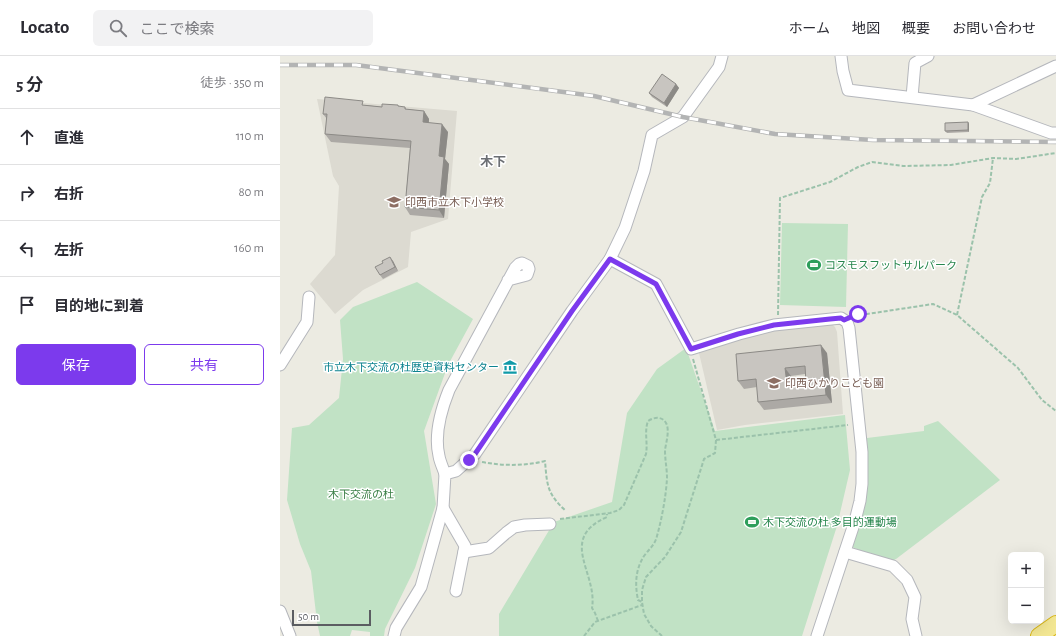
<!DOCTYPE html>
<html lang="ja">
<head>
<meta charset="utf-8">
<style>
	:root { --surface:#fff; --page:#f2f2f3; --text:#2b2b33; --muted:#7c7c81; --line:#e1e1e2; --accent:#7c3aed }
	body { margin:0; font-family:"Alegreya Sans","Noto Sans JP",sans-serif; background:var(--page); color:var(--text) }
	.controls { position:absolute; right:12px; bottom:12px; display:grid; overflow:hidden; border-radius:6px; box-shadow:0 4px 16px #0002 }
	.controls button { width:36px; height:36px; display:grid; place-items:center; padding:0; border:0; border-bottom:1px solid var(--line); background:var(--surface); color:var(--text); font:20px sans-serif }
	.scale { position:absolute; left:12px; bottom:10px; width:79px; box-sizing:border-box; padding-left:4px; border:2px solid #5b5d62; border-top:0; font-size:11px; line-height:14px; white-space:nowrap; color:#5b5d62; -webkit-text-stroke:3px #fff; paint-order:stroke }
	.stop { position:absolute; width:12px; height:12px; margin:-9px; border:3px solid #7c3aed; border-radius:50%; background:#fff }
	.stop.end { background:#7c3aed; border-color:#fff; box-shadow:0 1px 4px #0008 }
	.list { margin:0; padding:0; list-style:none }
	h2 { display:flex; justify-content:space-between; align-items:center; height:52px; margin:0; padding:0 16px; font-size:17px }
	h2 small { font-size:13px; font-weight:400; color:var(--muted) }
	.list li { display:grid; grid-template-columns:26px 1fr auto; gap:12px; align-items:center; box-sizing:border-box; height:56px; padding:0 16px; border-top:1px solid var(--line) }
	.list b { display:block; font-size:15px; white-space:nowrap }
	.list em { font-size:13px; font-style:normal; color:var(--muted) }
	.actions { display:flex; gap:8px; padding:12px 16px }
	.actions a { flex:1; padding:9px 0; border:1px solid var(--accent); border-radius:6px; text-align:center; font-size:14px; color:var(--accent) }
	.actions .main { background:var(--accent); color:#fff }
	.icon { flex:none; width:22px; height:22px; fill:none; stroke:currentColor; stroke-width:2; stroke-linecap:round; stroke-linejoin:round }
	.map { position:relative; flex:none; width:776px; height:580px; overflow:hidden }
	header { display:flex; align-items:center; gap:24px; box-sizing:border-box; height:56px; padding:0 20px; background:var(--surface); border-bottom:1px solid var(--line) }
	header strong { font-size:19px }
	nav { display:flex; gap:22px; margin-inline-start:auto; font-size:14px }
	.search { width:280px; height:36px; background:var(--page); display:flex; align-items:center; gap:10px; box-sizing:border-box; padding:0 14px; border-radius:6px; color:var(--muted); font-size:15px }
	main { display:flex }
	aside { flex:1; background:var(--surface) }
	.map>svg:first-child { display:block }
	.education { fill:#dcdad1 }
	.green { fill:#c1e2c5 }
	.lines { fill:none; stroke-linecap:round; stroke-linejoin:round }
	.minor-casing { stroke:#b5b7bc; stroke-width:13 }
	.highway-casing { stroke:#dab614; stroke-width:18 }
	.path { stroke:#9bc2ab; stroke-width:2; stroke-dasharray:4 2; stroke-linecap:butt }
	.minor { stroke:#fff; stroke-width:11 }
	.highway { stroke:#f3e793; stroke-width:16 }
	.rail-casing { stroke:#b3b4b4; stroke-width:4.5 }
	.rail { stroke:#fff; stroke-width:3; stroke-dasharray:9; stroke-linecap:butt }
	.wall { fill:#aca9a5; fill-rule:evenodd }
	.shaded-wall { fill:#8c8a86 }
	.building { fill:#c8c5c0; stroke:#8c8a86; fill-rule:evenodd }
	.route { stroke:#7c3aed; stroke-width:5 }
	.labels { text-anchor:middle; stroke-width:3; stroke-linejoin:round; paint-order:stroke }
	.education-label { font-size:11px; fill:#785e54; stroke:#fff; text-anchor:start }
	.leisure-label { font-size:11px; fill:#27864d; stroke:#fff; text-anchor:start }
	.culture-label { font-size:11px; fill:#0d838f; stroke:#fff; text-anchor:end }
	.park-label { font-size:11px; fill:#3c8048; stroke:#fff }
	.quarter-label { font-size:13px; font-weight:bold; fill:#6c6f74; stroke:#fff }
</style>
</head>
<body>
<header>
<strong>Locato</strong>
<div class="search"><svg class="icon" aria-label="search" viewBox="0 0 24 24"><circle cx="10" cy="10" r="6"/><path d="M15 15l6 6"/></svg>ここで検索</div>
<nav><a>ホーム</a><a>地図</a><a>概要</a><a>お問い合わせ</a></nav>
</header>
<main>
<aside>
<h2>5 分<small>徒歩 · 350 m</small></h2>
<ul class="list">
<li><svg class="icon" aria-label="ahead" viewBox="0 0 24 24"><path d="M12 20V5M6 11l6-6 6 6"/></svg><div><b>直進</b></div><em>110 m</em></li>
<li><svg class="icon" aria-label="right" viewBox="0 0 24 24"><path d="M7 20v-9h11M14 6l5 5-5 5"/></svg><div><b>右折</b></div><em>80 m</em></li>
<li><svg class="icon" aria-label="left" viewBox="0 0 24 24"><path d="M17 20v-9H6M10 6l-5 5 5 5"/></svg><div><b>左折</b></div><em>160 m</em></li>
<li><svg class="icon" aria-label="arrive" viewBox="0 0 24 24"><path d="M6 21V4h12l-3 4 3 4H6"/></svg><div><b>目的地に到着</b></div></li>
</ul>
<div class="actions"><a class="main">保存</a><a>共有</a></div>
</aside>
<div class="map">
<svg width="776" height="580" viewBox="0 0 776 580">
	<rect width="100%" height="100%" fill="#ecebe2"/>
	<!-- education -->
	<g class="education">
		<path d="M37,43L177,55L168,163L131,176L128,211L83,234L55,258L30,228L55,199L59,130L53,120Z"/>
		<path d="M552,268L555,271L557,276L563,358L465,369L437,374L419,297L457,284L508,271Z"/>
	</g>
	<!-- green -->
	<g class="green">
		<path d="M502,167L568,168L566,251L500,249Z"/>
		<path d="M137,226L193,263L168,309L144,375L156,448L135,512L105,573L104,580H90V576L72,574L70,580H40L37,566L31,515L20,488L7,444L12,372L29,369L59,342L63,303L60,264L73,251Z"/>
		<path d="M406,292L435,375L565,359L570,414L557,470L522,580H219V558L274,466L332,446L347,357L377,313Z"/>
		<path d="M658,365L720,424L616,503L609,506L572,491L586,444L588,412L587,382L644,375V370Z"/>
	</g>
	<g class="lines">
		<defs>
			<g id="minor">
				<path d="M561,0L563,15L568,34L693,49L771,77H776"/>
				<path d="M632,41L635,7L648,0"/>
				<path d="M693,49L776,10"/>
				<path d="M330,203L376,228L411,293L459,278L494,269L561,262L567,266L569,272L582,396V428L580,445L575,465L537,580"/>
				<path d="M0,309L27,266L29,241"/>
				<path d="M165,418C163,412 160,406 159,400C154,379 161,354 169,334L235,212L239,208L242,207L248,210L249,213L247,219L228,224"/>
				<path d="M163,452L185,490L176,535"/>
				<path d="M184,496L209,492L226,477L234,471L245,469L270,468"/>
				<path d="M565,496L613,510L627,524L635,541L632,563L636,580"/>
				<path d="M0,555L10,580"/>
				<path d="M114,580L116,572L141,531L163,452L165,418L176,415L195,398L292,255L330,203L345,172L364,115L372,79L403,61L439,11L442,0"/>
			</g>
			<path id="highway" d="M759,580L776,568"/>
		</defs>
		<!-- minor casing -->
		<use href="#minor" class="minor-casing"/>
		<!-- highway casing -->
		<use href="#highway" class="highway-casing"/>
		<!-- path -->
		<g class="path">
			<path d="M498,259L500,142L550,126L578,111L592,106L623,110L671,109L713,102L736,103L776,97"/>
			<path d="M677,259L702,141L710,127L713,102"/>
			<path d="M574,260L653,248L677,259L738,312L762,344L776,355"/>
			<path d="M436,384L568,369"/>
			<path d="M202,406C223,410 244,410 265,405C267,429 267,438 286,455"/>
			<path d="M280,463L330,457L339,454L344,449L366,398C368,387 364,376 368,365C374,361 382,360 386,367C390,374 386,387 385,394C385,404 387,413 387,422C386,440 382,462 377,480C375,489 369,493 364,500C355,514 355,529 358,544L362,546"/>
			<path d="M318,565L315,557L312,552C318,517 277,483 327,461V458"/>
			<path d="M304,580L315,566L362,549"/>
			<path d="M382,580L371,570L364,558L362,546V534L366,521L385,501L401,476L424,403L435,397L436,384L413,303"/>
		</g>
		<!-- minor -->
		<use href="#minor" class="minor"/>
		<!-- highway -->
		<use href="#highway" class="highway"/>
		<defs>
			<path id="rail" d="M0,9H76L314,40L403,61L495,78L593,84L776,86"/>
		</defs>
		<!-- rail casing -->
		<use href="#rail" class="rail-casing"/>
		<!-- rail -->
		<use href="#rail" class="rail"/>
	</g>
	<!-- wall -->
	<g class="wall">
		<path d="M396,28L399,32L387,51L372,41L369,37Z"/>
		<path d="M86,49L102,51H125L126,53L144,55L149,63V67L168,76L165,103L169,108L164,162L130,159L125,151L130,92L51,86L45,78L47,63L43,58Z"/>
		<path d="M688,66L689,68V76L667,77L665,75Z"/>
		<path d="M113,205L118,215L103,223L100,219Z"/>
		<path d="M547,297L552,347L484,354L478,346L477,331L464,333L458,325ZM525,318L526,326L511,327V320Z"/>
	</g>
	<!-- shaded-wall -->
	<g class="shaded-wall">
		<path d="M396,28L399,32L387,51L384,47Z"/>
		<path d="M144,55L149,63L148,74L143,66Z"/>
		<path d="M688,66L689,68V76L688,74Z"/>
		<path d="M162,68L168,76L165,103L169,108L164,162L159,154V100Z"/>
		<path d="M110,201L113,205L118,215L115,211Z"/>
		<path d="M541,289L547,297L552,347L546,339Z"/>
		<path d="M505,312L511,320L512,335L507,328Z"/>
	</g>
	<!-- building -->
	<g class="building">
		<path d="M382,18L396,28L384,47L369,37Z"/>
		<path d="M45,41L83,45L82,49L102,51V48L118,49V50L125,51V53L144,55L143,66L162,68L159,100L164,101L159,154L125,151L131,85L45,78L47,58H43Z"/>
		<path d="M688,66V74L665,75V67Z"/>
		<path d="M110,201L115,211L100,219L95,211L103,207L102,205Z"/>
		<path d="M541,289L546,339L478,346L476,323L458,325L456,298ZM525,310L526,326L507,328L505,312Z"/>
	</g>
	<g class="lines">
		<!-- route -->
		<path class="route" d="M189,404L195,398L292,255L330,203L376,228L411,293L458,278L494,269L550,263L561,262L564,264L578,258"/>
	</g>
	<!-- icons -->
	<defs>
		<symbol id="school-bare" viewBox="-9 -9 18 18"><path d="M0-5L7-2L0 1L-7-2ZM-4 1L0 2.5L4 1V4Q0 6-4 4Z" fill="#8d6e63" stroke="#fff" stroke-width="2.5" paint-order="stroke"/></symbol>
		<symbol id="stadium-bare" viewBox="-9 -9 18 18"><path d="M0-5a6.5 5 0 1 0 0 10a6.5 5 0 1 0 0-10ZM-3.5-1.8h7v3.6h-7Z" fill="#2e9e5b" stroke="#fff" stroke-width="2.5" paint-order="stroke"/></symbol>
		<symbol id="museum-bare" viewBox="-9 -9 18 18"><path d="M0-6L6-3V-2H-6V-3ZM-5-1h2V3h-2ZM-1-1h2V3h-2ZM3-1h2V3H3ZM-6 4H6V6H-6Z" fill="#0f9aa8" stroke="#fff" stroke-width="2.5" paint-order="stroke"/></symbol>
	</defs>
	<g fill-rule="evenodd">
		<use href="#school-bare" x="104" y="136" width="20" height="20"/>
		<use href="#stadium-bare" x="524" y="199" width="20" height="20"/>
		<use href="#museum-bare" x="220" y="301" width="20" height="20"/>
		<use href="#school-bare" x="484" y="317" width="20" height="20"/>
		<use href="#stadium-bare" x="462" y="456" width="20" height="20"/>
	</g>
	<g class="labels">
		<!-- education labels -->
		<g class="education-label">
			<text x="125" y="150">印西市立木下小学校</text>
			<text x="505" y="331">印西ひかりこども園</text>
		</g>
		<!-- leisure labels -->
		<g class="leisure-label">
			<text x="545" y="213">コスモスフットサルパーク</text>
			<text x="483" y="470">木下交流の杜 多目的運動場</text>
		</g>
		<!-- culture labels -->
		<g class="culture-label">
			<text x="219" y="315">市立木下交流の杜歴史資料センター</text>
		</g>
		<!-- park labels -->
		<g class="park-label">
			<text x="81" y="442">木下交流の杜</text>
		</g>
		<!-- quarter labels -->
		<g class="quarter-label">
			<text x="213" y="110">木下</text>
		</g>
	</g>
</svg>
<div class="controls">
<button>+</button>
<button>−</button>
</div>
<div class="scale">50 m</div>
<div class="stop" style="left:578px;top:258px"></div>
<div class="stop end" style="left:189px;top:404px"></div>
</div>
</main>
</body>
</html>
